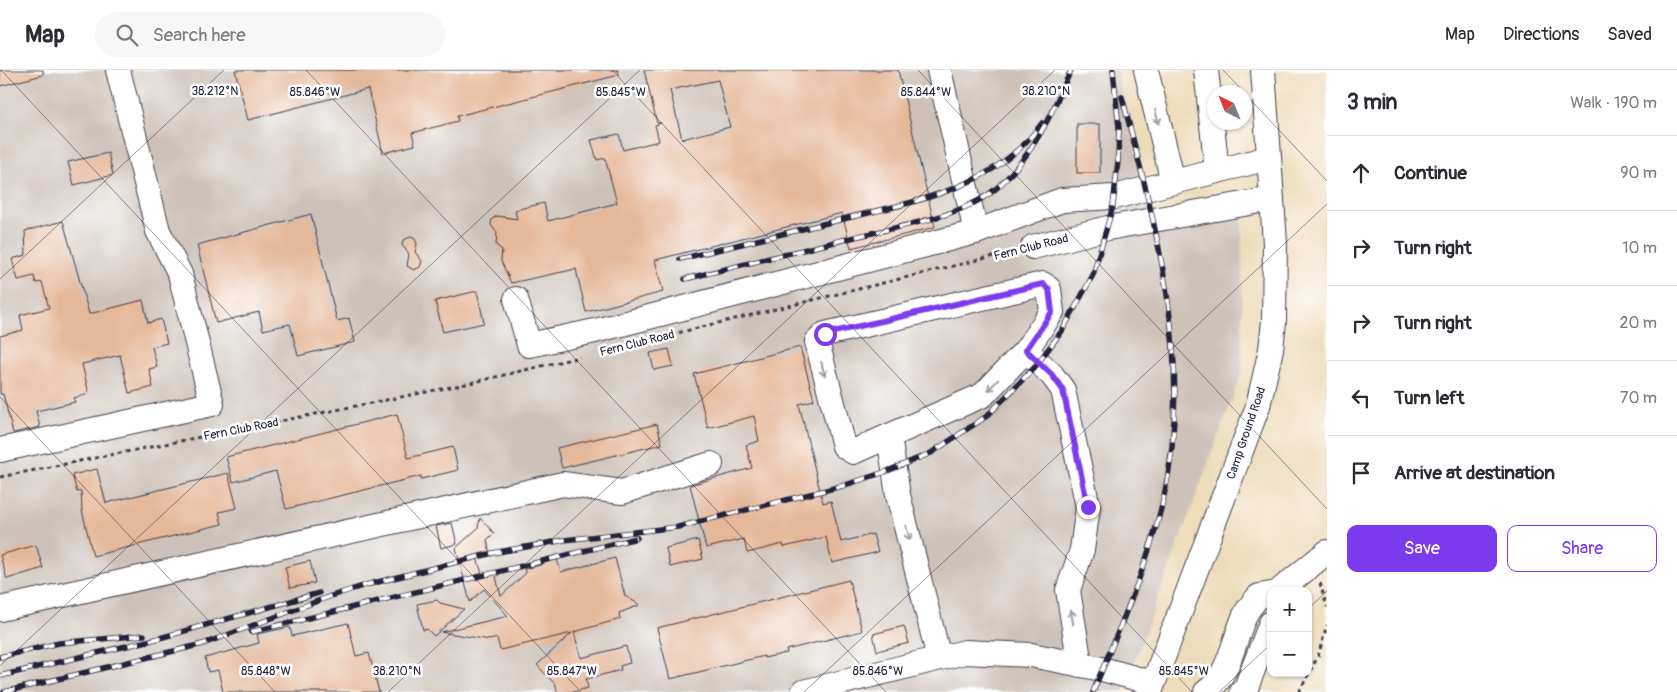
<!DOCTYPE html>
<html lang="en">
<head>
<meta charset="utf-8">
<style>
	:root { --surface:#fff; --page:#f7f7f7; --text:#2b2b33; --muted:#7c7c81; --line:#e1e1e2; --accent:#7c3aed }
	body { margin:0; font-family:Pangolin,sans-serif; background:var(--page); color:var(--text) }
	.controls { position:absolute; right:15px; bottom:15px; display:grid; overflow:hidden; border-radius:10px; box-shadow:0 1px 4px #0004 }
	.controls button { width:45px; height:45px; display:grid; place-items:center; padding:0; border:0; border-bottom:1px solid var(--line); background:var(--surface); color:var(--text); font:25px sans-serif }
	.compass { position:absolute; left:1207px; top:15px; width:45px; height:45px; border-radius:50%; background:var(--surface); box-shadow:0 1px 4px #0004; rotate:317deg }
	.stop { position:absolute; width:15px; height:15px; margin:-11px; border:4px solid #7c3aed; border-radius:50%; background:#fff }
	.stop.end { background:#7c3aed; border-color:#fff; box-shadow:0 1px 5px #0008 }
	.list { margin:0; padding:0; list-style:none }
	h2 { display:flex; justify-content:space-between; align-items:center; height:65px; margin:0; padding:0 20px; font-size:21px }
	h2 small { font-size:16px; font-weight:400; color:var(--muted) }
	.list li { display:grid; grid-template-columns:32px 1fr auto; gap:15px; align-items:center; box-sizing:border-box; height:75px; padding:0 20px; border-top:1px solid var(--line) }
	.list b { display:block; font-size:19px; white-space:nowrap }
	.list em { font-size:16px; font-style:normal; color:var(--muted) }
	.actions { display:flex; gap:10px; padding:15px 20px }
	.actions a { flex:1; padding:11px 0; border:1px solid var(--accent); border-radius:10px; text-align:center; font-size:18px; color:var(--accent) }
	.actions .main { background:var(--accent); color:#fff }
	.icon { flex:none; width:28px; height:28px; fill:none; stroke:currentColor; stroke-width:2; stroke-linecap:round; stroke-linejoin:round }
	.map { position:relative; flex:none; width:1327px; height:622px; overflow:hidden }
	header { display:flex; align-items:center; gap:30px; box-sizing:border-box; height:70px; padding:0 25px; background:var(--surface); border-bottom:1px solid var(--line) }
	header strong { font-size:24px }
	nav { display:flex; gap:28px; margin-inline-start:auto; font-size:18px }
	.search { width:350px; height:45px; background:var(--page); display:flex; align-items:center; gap:12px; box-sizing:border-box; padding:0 18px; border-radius:28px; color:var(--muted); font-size:19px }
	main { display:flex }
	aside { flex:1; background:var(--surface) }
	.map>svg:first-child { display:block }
	.industrial { fill:#cdc2b9 }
	.building { fill:#e5b89a; fill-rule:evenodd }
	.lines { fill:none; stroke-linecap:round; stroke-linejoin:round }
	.minor-casing { stroke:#403e4e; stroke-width:26 }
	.path { stroke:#403e4e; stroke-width:3; stroke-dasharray:4 4; stroke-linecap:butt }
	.minor { stroke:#fff; stroke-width:24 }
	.rail-casing { stroke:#22223b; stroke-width:5.5 }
	.rail { stroke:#fff; stroke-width:4; stroke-dasharray:11; stroke-linecap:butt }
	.oneway { stroke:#9c9ca7 }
	.route { stroke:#7c3aed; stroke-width:6 }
	.ticks { fill:none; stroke:#22223b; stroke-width:1; stroke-opacity:0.45 }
	.labels { text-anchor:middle; stroke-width:5; stroke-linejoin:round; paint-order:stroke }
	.street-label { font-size:12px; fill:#22223b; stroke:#fff }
	.ticks-label { font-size:12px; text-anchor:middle; fill:#22223b; stroke:#fff; stroke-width:5; stroke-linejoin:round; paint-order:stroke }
</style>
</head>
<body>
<header>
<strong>Map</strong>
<div class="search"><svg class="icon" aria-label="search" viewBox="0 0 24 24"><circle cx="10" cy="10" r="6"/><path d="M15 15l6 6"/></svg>Search here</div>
<nav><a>Map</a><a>Directions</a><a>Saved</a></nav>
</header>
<main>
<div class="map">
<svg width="1327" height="622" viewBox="0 0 1327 622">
	<rect width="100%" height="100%" fill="#fff"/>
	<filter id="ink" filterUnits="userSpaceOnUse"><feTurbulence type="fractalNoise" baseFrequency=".02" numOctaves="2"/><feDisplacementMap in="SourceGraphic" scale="10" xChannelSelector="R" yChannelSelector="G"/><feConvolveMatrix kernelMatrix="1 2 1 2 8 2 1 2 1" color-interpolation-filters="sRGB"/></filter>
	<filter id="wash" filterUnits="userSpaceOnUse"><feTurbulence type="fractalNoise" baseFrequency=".0096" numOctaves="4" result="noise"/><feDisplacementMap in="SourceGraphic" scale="20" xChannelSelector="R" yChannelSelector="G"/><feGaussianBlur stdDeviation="1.12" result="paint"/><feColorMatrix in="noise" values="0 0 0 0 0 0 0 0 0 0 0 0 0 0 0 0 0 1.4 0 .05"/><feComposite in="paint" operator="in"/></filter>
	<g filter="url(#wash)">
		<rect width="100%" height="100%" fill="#eddcba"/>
		<!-- industrial -->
		<path class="industrial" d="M0,0H1116L1153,152L1242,134V302L1123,622H0Z"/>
		<g id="blocks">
			<!-- building -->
			<g class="building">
				<path d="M0,0H43V5L0,16Z"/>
				<path d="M235,0H618L619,5L457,46L458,51L412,63L415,75L383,83L368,19L248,50Z"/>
				<path d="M644,0H898L935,157L851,178L842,143L655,190L663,222L586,242L576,199L511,213L501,191L502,180L496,175L497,163L491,155L492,149L497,146L517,149L515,140L544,133L548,151L617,133L605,88L597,90L591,70L619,64L623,80L659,71L655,55L661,53H657ZM718,10L730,57L682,69L670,20Z"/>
				<rect x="1077" y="54" width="23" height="49"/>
				<path d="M108,83L113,105L74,115L68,92Z"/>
				<path d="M311,144L337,251L349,248L355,272L298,286L290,254L263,260L259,242L216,253L197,175Z"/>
				<path d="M63,151L89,244L143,230L148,253L161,249L167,273L152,277L157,297L149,299L153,317L129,323L120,285L82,294L89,324L74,328L75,332L36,341L40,357L13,363L3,324H0V266L23,260L20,245L49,238L42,212L36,213L34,206L18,210L12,189L26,185L25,161Z"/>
				<path d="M411,167L415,169L417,174L415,182L422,191L420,197L414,200L407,196L409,184L402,175L403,170Z"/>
				<path d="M477,221L484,253L443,262L435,231Z"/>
				<path d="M800,277L814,330L799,334L823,433L831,431L841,472L873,464L878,482L832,493L826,467L784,477L783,474L747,483L744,469L706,478L690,415L752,398L746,375L759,371L754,346L708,358L694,304Z"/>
				<path d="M669,279L673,296L654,300L650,283Z"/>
				<path d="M397,344L408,388L453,377L458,400L421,409V406L286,439L276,401L233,412L226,387Z"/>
				<path d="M657,354L662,374L562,398L557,378Z"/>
				<path d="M97,399L106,433L228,403L237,438L219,442L222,454L93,486L82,440L81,421L77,422L72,405Z"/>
				<path d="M480,448L494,463L487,470L490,484L477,488L483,507L501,503L496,507L501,526L526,503L524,499L541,495V493L557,489L561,502L615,488L625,526L640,535L619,543L620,549L574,562L581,588L626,576L630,593L620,596L621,600L586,609L588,618L573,622H557L556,615L537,595L572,563L500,580L497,568L490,570L441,562L508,546L484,519L470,532L456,478L478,458Z"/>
				<path d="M452,453L457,474L441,478L436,456Z"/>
				<path d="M698,470L703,489L670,497L666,478Z"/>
				<path d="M36,475L43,498L7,509L0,485Z"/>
				<path d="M310,491L315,513L290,518L285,497Z"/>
				<path d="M849,510L862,561L786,580L787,583L764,588V586L670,609L657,558Z"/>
				<path d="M437,530L440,533L464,539L434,566L427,559L423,560L417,534Z"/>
				<path d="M348,553L356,586L369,583L379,622H223L218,600L208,602L205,588L259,573L257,564L290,557L292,566Z"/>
				<path d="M904,556L909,573L877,581L873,564Z"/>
			</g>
		</g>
	</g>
	<g filter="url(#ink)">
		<use href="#blocks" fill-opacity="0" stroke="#403e4e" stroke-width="1"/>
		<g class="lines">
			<defs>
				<g id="minor">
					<path d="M1146,0L1173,112"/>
					<path d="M1206,0L1217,101"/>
					<path d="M976,162L1062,130L1114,127L1269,88"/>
					<path d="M1033,177L1108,158L1272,129"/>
					<path d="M516,229L529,275L595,261L976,162L939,0"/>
					<path d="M889,366L983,325L1026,280"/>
					<path d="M0,380L212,334L180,204L158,161L118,0"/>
					<path d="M1279,521L1327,482"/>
					<path d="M0,539L563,414L622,422L711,394"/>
					<path d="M939,588L898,425L889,366L853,382L844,376L817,272L825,264L1043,214L1049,219L1052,242L1026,280L1052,305L1063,320L1088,437L1082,480L1068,520L1080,595"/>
					<path d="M803,622L965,582L1031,585L1102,599L1153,613"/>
					<path d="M1150,622L1258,336L1271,279L1274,251L1275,173L1263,0"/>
					<path d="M1206,622C1229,607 1234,569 1245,545C1248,538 1254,532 1259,526L1271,524"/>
					<path d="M1242,622L1246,618L1271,553"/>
				</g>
			</defs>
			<!-- minor casing -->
			<use href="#minor" class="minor-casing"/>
			<!-- path -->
			<g class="path">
				<path d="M640,272L1015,181"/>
				<path d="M0,407L466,314L580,287"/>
				<path d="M1320,513L1327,537"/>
				<path d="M1299,622L1318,586L1327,555"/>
			</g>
			<!-- minor -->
			<use href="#minor" class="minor"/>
			<defs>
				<g id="rail">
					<path d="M680,189C732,176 783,164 835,151C911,132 993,121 1042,53"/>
					<path d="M685,209C742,195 798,181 855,167C899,156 967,147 1000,115C1035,82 1052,43 1071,0"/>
					<path d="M251,562L637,468"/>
					<path d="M0,587L59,573L144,565"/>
					<path d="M0,606L156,569L319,523"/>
					<path d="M4,622L203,574L331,526L366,515L493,483L564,470L678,457L842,416L885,402L931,383L987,346L1034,298L1062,261L1093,205L1113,136L1118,91L1119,58L1113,0"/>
					<path d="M1093,622C1119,558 1149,494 1164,426C1194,292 1156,156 1122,27"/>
				</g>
			</defs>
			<!-- rail casing -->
			<use href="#rail" class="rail-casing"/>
			<!-- rail -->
			<use href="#rail" class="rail"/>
		</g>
		<!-- one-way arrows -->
		<defs><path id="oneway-shaft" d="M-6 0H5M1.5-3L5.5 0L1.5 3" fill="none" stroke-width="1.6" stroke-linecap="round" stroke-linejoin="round" transform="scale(1.25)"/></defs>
		<g class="oneway">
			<use href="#oneway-shaft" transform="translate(1157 47) rotate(76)"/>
			<use href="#oneway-shaft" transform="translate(823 299) rotate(76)"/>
			<use href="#oneway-shaft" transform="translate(993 315) rotate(134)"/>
			<use href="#oneway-shaft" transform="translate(908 463) rotate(76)"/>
			<use href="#oneway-shaft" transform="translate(1072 547) rotate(-99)"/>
		</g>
	</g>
	<g class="lines" filter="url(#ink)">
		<!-- route -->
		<path class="route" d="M825,264L1043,214L1049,219L1052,242L1026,280L1052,305L1063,320L1088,437"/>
	</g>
	<!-- ticks -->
	<path class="ticks" d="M1,0L581,622M306,0L886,622M612,0L1192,622M918,0L1327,439M1223,0L1244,22M1244,23L1327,111M0,209L224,0M0,327L275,622M1308,539L1327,521M0,596L640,0M388,622L1055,0M804,622L1327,134M1219,622L1271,574"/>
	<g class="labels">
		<!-- street labels -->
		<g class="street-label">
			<text transform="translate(1031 177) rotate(-14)" y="4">Fern Club Road</text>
			<text transform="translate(637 273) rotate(-14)" y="4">Fern Club Road</text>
			<text transform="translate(241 359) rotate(-11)" y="4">Fern Club Road</text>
			<text transform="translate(1246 363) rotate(-71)" y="4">Camp Ground Road</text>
		</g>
	</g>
	<g class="ticks-label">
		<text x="215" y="25">38.212°N</text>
		<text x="1046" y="25">38.210°N</text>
		<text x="315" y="26">85.846°W</text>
		<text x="621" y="26">85.845°W</text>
		<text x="926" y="26">85.844°W</text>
		<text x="266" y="605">85.848°W</text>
		<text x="572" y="605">85.847°W</text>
		<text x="878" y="605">85.846°W</text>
		<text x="1184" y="605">85.845°W</text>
		<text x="397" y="605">38.210°N</text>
	</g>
</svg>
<div class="controls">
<button>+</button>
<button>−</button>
</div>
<svg class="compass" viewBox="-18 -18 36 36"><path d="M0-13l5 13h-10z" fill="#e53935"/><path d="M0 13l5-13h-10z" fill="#7c7c81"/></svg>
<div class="stop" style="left:825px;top:264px"></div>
<div class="stop end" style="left:1088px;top:437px"></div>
</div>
<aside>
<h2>3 min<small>Walk · 190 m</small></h2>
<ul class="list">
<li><svg class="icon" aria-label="ahead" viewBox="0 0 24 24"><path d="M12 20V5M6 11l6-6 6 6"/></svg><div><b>Continue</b></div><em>90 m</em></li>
<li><svg class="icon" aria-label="right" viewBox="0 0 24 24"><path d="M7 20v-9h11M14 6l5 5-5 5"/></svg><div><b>Turn right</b></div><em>10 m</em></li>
<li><svg class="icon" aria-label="right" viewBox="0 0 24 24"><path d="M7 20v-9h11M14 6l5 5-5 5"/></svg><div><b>Turn right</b></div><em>20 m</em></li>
<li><svg class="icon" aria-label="left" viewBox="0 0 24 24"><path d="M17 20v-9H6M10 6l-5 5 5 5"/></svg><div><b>Turn left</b></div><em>70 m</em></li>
<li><svg class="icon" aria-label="arrive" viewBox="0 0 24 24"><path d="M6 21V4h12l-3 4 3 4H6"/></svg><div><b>Arrive at destination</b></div></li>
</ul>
<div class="actions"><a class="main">Save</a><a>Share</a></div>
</aside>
</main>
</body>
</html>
